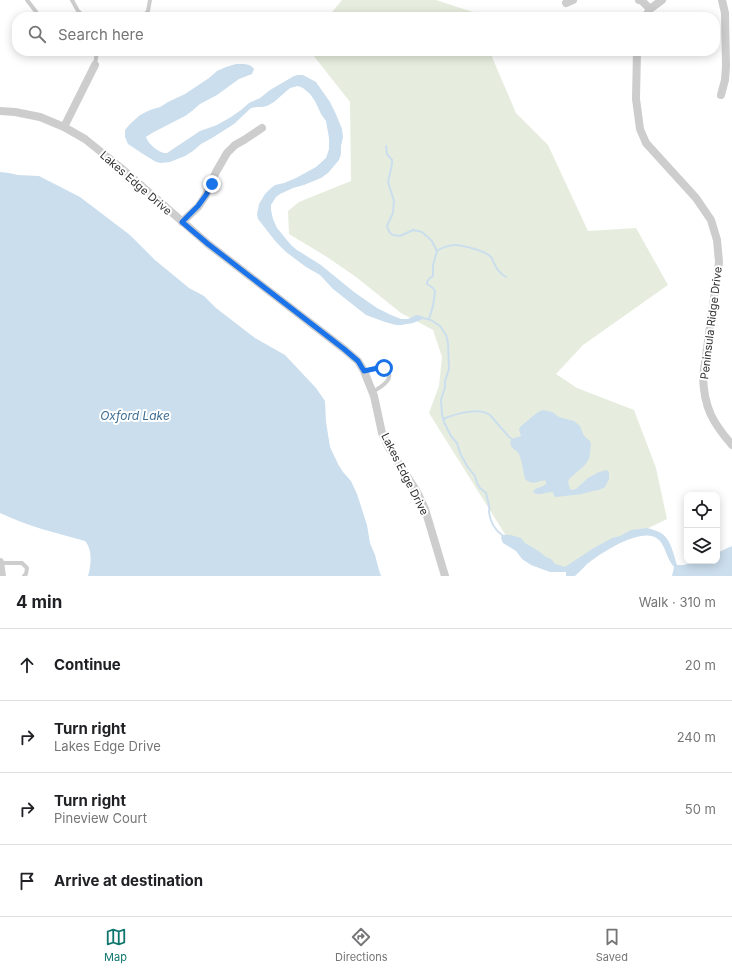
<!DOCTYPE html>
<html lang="en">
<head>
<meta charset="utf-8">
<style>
	:root { --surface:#fff; --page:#f2f2f2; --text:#202124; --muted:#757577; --line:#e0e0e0; --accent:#0f766e }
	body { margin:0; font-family:Inter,sans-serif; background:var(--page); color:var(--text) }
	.controls { position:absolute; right:12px; bottom:12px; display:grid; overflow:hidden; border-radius:8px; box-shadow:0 2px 10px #0003 }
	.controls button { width:36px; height:36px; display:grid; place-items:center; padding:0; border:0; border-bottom:1px solid var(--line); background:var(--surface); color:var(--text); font:20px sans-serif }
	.stop { position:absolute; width:12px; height:12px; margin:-9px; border:3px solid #1a73e8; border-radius:50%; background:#fff }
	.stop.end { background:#1a73e8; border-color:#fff; box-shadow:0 1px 4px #0008 }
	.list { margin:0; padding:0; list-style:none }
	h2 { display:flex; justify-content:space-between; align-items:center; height:52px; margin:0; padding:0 16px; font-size:17px }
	h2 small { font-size:13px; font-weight:400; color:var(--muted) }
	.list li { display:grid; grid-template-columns:26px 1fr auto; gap:12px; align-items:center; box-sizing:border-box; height:72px; padding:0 16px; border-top:1px solid var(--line) }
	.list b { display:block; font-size:15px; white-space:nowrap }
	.list p { margin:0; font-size:13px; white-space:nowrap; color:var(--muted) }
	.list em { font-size:13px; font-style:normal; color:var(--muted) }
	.icon { flex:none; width:22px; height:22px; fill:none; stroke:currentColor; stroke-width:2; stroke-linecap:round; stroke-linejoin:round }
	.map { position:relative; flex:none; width:732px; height:576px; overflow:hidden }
	.search { position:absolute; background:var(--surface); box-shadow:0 2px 10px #0003; left:12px; right:12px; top:12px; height:44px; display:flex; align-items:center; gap:10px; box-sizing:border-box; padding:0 14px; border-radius:16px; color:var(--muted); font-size:15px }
	.sheet { height:340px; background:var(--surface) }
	nav { display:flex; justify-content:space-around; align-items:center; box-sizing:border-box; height:56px; border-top:1px solid var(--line); background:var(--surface); font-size:11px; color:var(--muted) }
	nav a { display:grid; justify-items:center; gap:2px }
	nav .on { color:var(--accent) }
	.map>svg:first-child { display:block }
	.green { fill:#e6edde }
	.water { fill:#cbdeed }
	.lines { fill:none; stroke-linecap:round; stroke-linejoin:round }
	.stream { stroke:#cbdeed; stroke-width:2 }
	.lane { stroke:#cdcdcd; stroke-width:4 }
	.street { stroke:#cdcdcd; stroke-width:8 }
	.route { stroke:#1a73e8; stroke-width:5 }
	.labels { text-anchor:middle; stroke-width:4; stroke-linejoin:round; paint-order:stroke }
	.street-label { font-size:11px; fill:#303030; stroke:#fff }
	.water-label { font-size:12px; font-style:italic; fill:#3d6d93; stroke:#fff }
</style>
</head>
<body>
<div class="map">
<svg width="732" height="576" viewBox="0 0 732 576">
	<rect width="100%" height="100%" fill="#fff"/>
	<!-- green -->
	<g class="green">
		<path d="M342,0H436L488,17H328Z"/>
		<path d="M314,51H495L492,57L516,113L548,145L588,231L636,228L668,285L583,345L556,374L577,388L634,410L656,468L667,519L585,559L570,569L546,566L508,539L429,413L439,386L442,357L433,330L401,313L356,277L327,257L289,234L288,211L299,202L351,181L350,102L313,55Z"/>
	</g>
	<!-- water -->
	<g class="water">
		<path d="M236,64C243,64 250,63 254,69L252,74L239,79L217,95L200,104L192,111L185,116L152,133L146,137C148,144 160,154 167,153L200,131L217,125L231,117L241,110L249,103L260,98L270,90L294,76L298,75H303L316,82L330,102L335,112L342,129L343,137L341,146V154L339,160L328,173L321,178L304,185L293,188L280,194L276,197L271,205V210L273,219L277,228L291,245L297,250L321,265L327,270L354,292L377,308L391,315L401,319H408L416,315L422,316L423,319L413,323L401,325H396L385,322L366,315L333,289L320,275L306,267L286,252L276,242L258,219L257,214L259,204L265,194L271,188L275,185L284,183L296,178L316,167L326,158L329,149V138L326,121L321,114L315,101L310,94L303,88L298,86L290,88L274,102L267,106L262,107H257L251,108L234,124L212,138L201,144L193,151L185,156L170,162L161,163L156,162L143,154L128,144L125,137V130L130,124L140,115L150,110L160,107L168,102L185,94L209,78L217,71L226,67Z"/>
		<path d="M0,172L9,173L18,175L39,176L80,197L130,235L155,260L189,288L204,296L216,308L255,338L285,355L316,388L325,401L326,422L330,447L338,464L343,472L351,481L357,494L367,525L370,543L375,555L379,570L381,576H88C91,566 93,550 85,541C56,533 27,526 0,513Z"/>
		<path d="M543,410L552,412L559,417L574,421L580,426L584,436L590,441L591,444L590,454L589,459L584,466L569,479L568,482L570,489L571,490L576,489L588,478L599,472L607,470L609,473V479L605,487L599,490L593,491L582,494L556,497L554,496L553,492C545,492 539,497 533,492L535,489L543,486L546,484V481C538,479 534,487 525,479C524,474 521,457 519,454C515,448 511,450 510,442L512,439L521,436L519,429L521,426L538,412Z"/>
		<path d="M647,528C651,529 655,530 659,532C670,536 674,555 677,565H684L696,561H717V553L732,546V576H672L674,567C666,558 666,547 659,540C645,525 604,551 591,561C585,565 581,571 575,576H566V572H550L531,565L522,559L516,551L503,543L501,538L502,535C509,534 514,536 521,538L525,543L540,552L546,557L551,559L555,564L565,567L592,549L612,538L620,536L631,530Z"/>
	</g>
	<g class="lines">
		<!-- stream -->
		<g class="stream">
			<path d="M386,146L387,154L392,160V164L388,182L394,201L393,213L387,226L388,229L390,233L393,235L400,236L413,230L422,232L432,241L437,251L433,265V276L430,278L427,282V284L433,288L435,291L433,306L429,319"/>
			<path d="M437,251C441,248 449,245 455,245C462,245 486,251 491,257C493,259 493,262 495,265C497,270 501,274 506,277"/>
			<path d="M423,318L431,320L440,326L446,335L448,343L449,369L445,381V387L441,400L442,415L444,422L451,436L457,443L460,453L467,466L475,476L477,483L480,488L486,493C487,497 488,501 489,506C490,510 489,509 489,512C490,521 495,530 502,535"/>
			<path d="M443,419C455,414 478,407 490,415L509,437L512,439"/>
		</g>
		<!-- lane -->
		<g class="lane">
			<path d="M27,0L40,17"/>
			<path d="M72,0L78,11L85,17"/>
			<path d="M143,17L148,11L150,0"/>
			<path d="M95,65L97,51"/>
			<path d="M364,371L381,367C400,375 382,387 372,392"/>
			<path d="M1,563H22L27,568L26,574L24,576"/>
		</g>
		<!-- street -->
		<g class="street">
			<path d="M639,0L642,1L650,9"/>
			<path d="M566,3L573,0"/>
			<path d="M645,17L650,9L662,0"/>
			<path d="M637,51L636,99L640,129L646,143L696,198L711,220L717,240L719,262L703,377C704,408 713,423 732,445"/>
			<path d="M721,95L725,80L726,66L725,13L722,0"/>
			<path d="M0,111L15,112L40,117L64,127L85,139L121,168L208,244L344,349L358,361L364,371L374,396L382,433L389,448L417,492L425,509L445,576"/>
			<path d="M64,127L95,65"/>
			<path d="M182,222L198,207L206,195L216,172L227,153L235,145L244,140L262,128"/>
			<path d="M0,562L2,576"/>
		</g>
	</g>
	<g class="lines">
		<!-- route -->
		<path class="route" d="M212,184L206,195L198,206L182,222L208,244L344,349L358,361L364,371L378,368H384"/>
	</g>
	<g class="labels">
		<!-- street labels -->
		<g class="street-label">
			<text transform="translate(136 183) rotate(41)" y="4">Lakes Edge Drive</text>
			<text transform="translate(711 323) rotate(-83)" y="4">Peninsula Ridge Drive</text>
			<text transform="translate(405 474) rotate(63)" y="4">Lakes Edge Drive</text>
		</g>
		<!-- water labels -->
		<g class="water-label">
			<text x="135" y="420">Oxford Lake</text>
		</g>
	</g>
</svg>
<div class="controls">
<button><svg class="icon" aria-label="locate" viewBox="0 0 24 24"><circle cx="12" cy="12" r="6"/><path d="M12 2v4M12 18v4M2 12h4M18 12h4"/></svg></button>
<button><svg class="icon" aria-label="layers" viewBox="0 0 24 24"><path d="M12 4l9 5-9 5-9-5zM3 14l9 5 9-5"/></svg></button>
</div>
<div class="stop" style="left:384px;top:368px"></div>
<div class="stop end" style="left:212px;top:184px"></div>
<div class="search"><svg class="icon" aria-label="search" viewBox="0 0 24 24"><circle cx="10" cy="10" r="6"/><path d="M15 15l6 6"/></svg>Search here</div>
</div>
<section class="sheet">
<h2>4 min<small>Walk · 310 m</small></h2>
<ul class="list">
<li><svg class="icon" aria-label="ahead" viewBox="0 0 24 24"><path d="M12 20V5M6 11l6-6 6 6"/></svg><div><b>Continue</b></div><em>20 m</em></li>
<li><svg class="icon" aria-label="right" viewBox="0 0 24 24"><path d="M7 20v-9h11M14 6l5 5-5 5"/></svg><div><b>Turn right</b><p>Lakes Edge Drive</p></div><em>240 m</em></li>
<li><svg class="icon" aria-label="right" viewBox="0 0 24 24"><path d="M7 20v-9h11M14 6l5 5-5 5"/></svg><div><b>Turn right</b><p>Pineview Court</p></div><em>50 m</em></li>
<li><svg class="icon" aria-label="arrive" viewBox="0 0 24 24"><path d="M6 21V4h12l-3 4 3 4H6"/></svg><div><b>Arrive at destination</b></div></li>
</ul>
</section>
<nav>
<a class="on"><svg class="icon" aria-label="map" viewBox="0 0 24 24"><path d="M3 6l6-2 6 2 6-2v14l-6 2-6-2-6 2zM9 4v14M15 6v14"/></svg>Map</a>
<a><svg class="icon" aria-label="directions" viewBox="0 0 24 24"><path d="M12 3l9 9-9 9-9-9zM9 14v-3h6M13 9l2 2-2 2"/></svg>Directions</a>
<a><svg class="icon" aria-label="saved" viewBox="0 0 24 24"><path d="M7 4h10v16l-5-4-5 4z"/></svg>Saved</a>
</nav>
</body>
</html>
